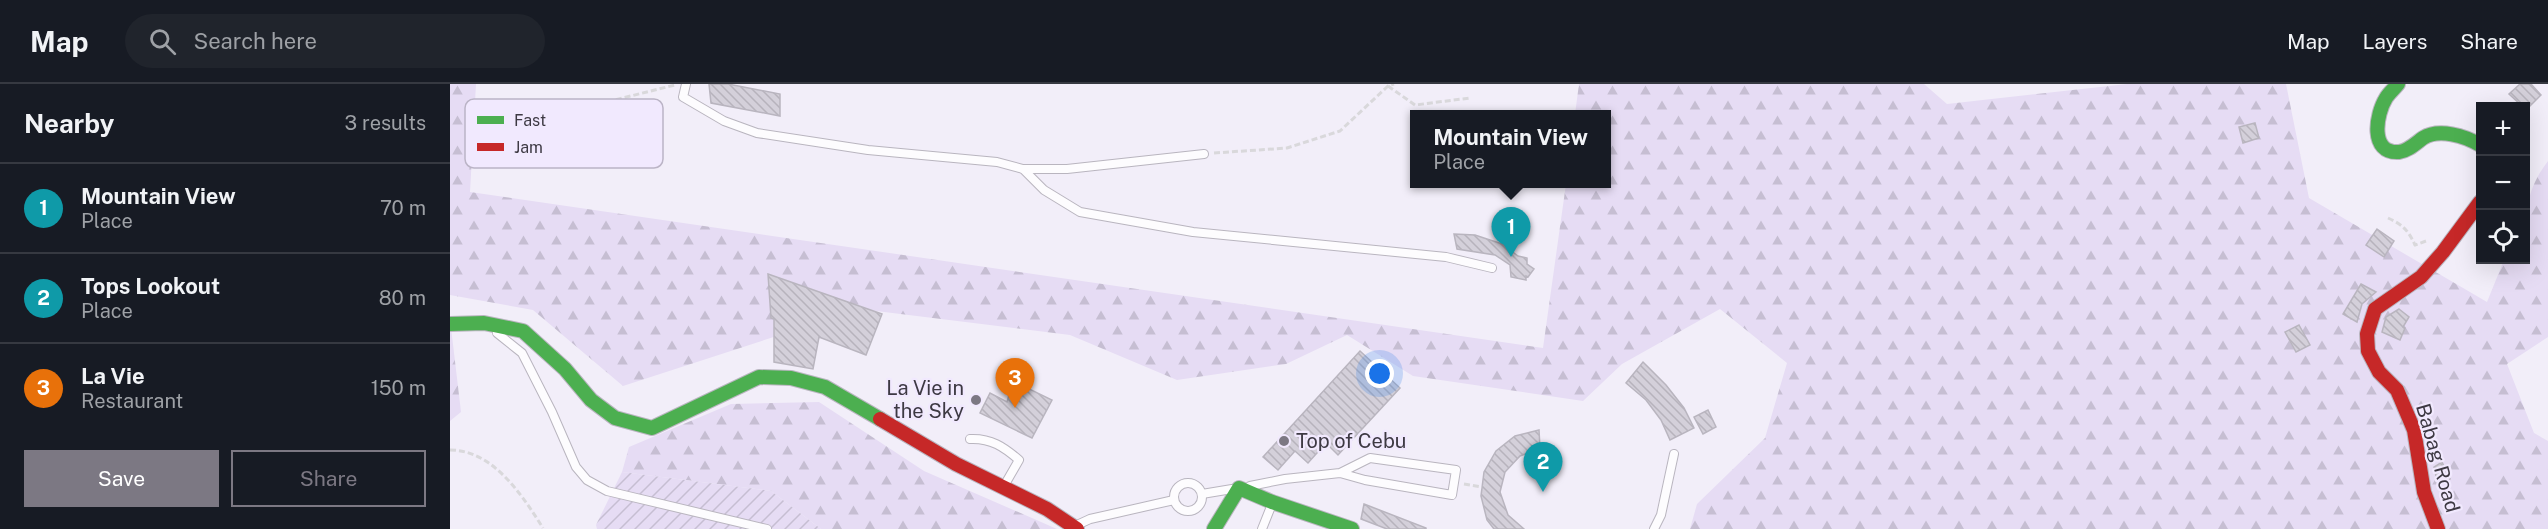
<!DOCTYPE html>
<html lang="en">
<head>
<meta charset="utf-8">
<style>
	:root { --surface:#171b24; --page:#20242c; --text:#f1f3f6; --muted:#9ea1a6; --line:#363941; --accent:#7c7883 }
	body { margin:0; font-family:"Public Sans",sans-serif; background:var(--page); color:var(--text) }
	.controls { position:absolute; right:18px; top:18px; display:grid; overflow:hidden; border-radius:0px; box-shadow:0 6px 24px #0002 }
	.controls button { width:54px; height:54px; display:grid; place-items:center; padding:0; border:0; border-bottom:2px solid var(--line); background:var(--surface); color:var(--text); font:30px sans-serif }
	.you { position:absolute; left:930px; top:290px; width:21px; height:21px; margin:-15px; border:4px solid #fff; border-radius:50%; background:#1a73e8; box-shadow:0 0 0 9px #1a73e833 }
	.badge { display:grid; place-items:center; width:39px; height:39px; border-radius:50%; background:var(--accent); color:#fff; font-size:20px; font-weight:700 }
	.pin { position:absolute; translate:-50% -50px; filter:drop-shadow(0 2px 3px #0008) }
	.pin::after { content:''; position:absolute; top:32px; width:21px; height:18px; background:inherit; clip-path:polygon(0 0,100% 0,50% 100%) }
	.popup { position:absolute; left:960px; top:26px; width:201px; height:78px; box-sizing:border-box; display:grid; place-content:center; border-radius:0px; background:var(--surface); filter:drop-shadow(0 2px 4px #0005); font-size:20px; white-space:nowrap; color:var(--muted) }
	.popup b { font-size:22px; color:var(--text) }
	.popup::after { content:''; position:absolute; left:50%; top:100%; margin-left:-12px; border:12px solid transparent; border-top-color:var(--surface) }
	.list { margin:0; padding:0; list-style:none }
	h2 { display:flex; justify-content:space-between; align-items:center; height:78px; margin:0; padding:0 24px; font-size:26px }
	h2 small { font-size:20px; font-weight:400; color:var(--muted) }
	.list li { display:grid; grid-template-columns:39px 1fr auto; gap:18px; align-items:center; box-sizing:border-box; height:90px; padding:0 24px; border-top:2px solid var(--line) }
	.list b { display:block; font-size:22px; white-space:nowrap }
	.list p { margin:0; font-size:20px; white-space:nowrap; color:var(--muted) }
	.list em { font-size:20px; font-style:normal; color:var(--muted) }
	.actions { display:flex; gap:12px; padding:18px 24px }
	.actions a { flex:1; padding:14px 0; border:2px solid var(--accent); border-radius:0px; text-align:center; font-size:21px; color:var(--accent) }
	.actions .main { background:var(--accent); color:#fff }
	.icon { flex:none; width:33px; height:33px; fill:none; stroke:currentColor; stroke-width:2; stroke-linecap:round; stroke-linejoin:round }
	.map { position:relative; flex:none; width:2098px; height:445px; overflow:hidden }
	header { display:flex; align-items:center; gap:36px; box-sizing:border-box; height:84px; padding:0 30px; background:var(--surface); border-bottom:2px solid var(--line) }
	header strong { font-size:28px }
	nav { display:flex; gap:33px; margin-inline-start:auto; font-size:21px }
	.search { width:420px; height:54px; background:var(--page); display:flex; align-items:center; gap:15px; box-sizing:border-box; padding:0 21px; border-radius:33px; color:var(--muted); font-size:22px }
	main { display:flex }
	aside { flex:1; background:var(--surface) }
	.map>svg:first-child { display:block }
	.forest { fill:url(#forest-firs) }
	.garden { fill:url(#garden-furrows) }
	.building { fill:url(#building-back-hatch); stroke:#b9b5bf; stroke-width:1.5 }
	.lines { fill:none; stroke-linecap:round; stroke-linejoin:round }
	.lane-casing { stroke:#b9b5bf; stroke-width:10 }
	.fast-casing { stroke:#b9b5bf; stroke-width:16 }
	.jam-casing { stroke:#b9b5bf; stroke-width:16 }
	.path { stroke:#d9d8db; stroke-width:3; stroke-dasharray:6 3; stroke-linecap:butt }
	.lane { stroke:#fdfcfe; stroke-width:8 }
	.fast { stroke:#4caf50; stroke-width:14 }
	.jam { stroke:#c62828; stroke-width:14 }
	.poi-dot { fill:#7c7883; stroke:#f1e9fe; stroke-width:2 }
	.labels { text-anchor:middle; stroke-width:4.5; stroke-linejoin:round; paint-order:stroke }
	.poi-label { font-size:20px; fill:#3d3943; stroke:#f1e9fe; text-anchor:end }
	.street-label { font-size:20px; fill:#3d3943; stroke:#f1e9fe }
	.key { fill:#f1e9fe; stroke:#bbb4c6; stroke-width:1.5 }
	.key-label { font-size:16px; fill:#3d3943 }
</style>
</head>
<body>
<header>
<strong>Map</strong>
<div class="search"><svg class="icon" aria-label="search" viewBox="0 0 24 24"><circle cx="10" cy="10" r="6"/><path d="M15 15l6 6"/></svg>Search here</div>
<nav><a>Map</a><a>Layers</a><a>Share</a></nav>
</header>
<main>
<aside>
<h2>Nearby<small>3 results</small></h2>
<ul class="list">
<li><span class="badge" style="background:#0f9aa8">1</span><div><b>Mountain View</b><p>Place</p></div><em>70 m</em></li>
<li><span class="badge" style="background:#0f9aa8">2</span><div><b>Tops Lookout</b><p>Place</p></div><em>80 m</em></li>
<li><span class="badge" style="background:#e8710a">3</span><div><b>La Vie</b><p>Restaurant</p></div><em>150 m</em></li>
</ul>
<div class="actions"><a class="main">Save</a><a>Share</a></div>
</aside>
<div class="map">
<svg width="2098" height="445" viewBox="0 0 2098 445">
	<defs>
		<pattern id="forest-firs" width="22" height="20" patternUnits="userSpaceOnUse" patternTransform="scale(1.5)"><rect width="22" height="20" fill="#e6dcf4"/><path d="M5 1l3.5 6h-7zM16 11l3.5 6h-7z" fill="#c6bed2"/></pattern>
		<pattern id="garden-furrows" width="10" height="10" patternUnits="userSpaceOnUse" patternTransform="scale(1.5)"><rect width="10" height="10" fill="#e6dcf4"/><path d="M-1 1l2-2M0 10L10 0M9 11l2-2" fill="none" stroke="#c6bed2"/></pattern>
		<pattern id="building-back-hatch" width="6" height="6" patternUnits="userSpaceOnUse" patternTransform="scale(1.5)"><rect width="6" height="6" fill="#d4d0da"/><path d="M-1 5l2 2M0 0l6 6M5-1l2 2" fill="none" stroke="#b7b3bc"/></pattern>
	</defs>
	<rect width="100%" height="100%" fill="#f2eef9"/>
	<!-- forest -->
	<g class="forest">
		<path d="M0,0H26L20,108L1093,264L1116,100H1157V30H1125L1129,0H1474L1497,20L1677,0H1836L1859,114L2037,218L2054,176H2076C2076,136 2072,111 2098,77V253L2057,280L2084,349L2098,357V445H1240L1247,420L1315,354L1337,279L1270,225L1172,280L1133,317L963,292L897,251L836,280L727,296L620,251L410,225L173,302L83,226L0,211Z"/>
		<path d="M0,235L11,328L0,337Z"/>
		<path d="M369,318L474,387L607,445H371L321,407L172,388L179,363L281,320Z"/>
	</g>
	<!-- garden -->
	<path class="garden" d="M172,388L321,407L371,445H147L146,441Z"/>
	<!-- building -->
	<g class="building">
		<path d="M259,0H278L330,10V32L261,19Z"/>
		<path d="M2070,0H2081L2091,11L2076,26V22H2072L2059,10Z"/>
		<path d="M1805,39L1809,54L1793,59L1789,43Z"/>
		<path d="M1927,145L1944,157L1934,173L1916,161Z"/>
		<path d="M1004,150L1025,151L1052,160L1068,172L1077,174V180L1084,185L1078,193L1076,192V196L1061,193L1060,181L1045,171L1007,165Z"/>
		<path d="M318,190L432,230L416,271L369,253L363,285L324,278V235L321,234Z"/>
		<path d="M1911,200L1926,208L1912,220L1907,238L1893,230Z"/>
		<path d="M1949,225L1959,233L1953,243L1955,244L1950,256L1932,248L1936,233Z"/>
		<path d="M1849,241L1860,261L1846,268L1835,248Z"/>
		<path d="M910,267L950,304L888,371L876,359L858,379L845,367L828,386L813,373Z"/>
		<path d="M1193,278L1216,301L1234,324L1244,344L1220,356L1211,336L1196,316L1176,299Z"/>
		<path d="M563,297L602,316L582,354L530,329L540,309L557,318Z"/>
		<path d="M1258,326L1266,343L1253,350L1244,333Z"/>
		<path d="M1089,346L1090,364L1070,372L1055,388L1050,408L1058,431L1074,445H1044L1037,436L1031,412L1034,388L1046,367L1065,352Z"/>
		<path d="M1992,378L2000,395L1988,401L1984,383Z"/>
		<path d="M914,420L976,444V445H937L911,435Z"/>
	</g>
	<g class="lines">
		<defs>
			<g id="lane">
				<path d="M236,0L233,13L274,37L307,49L418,66L547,78L573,85L594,106L630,128L743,148L996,173L1042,184"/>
				<path d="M573,85H617L754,70"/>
				<path d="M47,249L72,269L102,328L126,383L137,396L157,407L317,445"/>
				<path d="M520,355C541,354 554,363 569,376L554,402"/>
				<circle cx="738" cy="413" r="14"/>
				<path d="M800,402L835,395L890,389L915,396L1002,411L1006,386L920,374L890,389"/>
				<path d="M752,410L782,405"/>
				<path d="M627,441L640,435L724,416"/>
				<path d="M812,445L822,420"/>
				<path d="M1204,445L1211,431L1224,370"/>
			</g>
			<g id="fast">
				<path d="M1948,0C1944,5 1939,9 1936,14C1926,30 1919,70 1949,68C1958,67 1966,59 1973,54C1989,44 2015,52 2030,61"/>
				<path d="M0,240L34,239L73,247L115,285L141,316L165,334L202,344L309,293L341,294L375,303L430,335"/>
				<path d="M764,445L789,404L822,418L902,445"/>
			</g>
			<g id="jam">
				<path d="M430,335L506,380L597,425L627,445"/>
				<path d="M1988,445L1974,408L1964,346L1947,306L1929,288L1918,267L1917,250L1925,225L1971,193L1993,168L2030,118"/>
			</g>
		</defs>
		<!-- lane casing -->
		<use href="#lane" class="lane-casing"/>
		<!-- fast casing -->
		<use href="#fast" class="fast-casing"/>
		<!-- jam casing -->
		<use href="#jam" class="jam-casing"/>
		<!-- path -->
		<g class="path">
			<path d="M938,2L965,21L1020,14"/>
			<path d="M96,33L225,1"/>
			<path d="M764,69L837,64L890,47L938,2L944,0"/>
			<path d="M1938,134C1953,141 1958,146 1965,161L1976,157"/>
			<path d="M0,366C43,366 72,411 93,444"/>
			<path d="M1014,400L1032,403"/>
		</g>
		<!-- lane -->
		<use href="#lane" class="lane"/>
		<!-- fast -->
		<use href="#fast" class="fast"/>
		<!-- jam -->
		<use href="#jam" class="jam"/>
	</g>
	<!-- markers -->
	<g class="poi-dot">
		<circle cx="526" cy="316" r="6"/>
		<circle cx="834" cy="357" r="6"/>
	</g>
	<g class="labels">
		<!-- poi labels -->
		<g class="poi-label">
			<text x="514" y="311">La Vie in<tspan x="514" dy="23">the Sky</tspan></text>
			<text x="846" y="364" text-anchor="start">Top of Cebu</text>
		</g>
		<!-- street labels -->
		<g class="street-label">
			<text transform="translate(1988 374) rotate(74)" y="7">Babag Road</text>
		</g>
	</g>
	<!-- legend -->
	<rect x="15" y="15" width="198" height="69" rx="9" class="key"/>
	<rect x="27" y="32" width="27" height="8" fill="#4caf50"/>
	<rect x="27" y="59" width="27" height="8" fill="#c62828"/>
	<g class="key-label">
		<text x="64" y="42">Fast</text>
		<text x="64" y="69">Jam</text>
	</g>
</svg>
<div class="controls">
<button>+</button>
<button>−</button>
<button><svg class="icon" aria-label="locate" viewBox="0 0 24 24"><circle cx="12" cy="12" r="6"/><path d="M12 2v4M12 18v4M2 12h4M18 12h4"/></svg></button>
</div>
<div class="you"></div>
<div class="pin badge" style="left:1061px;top:173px;background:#0f9aa8">1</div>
<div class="popup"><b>Mountain View</b>Place</div>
<div class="pin badge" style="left:1093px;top:408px;background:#0f9aa8">2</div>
<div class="pin badge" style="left:565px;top:324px;background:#e8710a">3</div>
</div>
</main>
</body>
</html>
